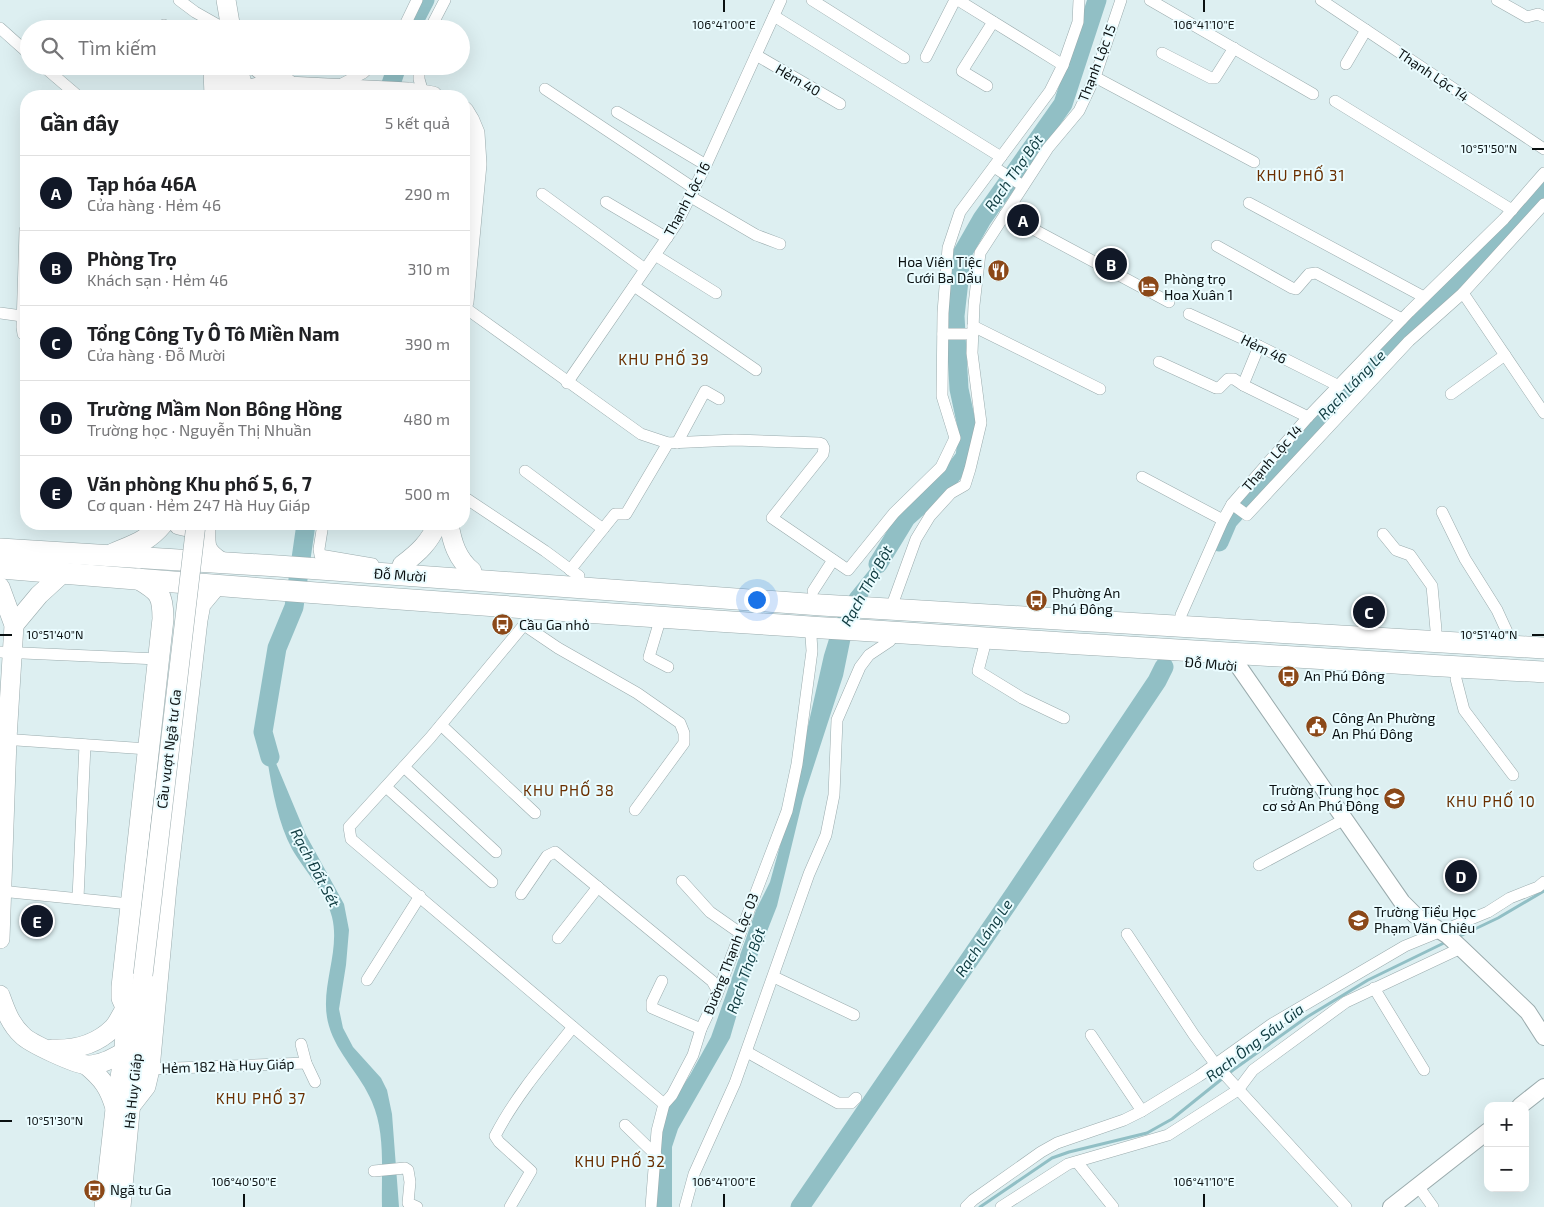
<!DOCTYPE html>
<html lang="vi">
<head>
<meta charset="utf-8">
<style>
	:root { --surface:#fff; --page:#f6f6f6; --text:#202124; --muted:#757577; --line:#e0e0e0; --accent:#111827 }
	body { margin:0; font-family:"Exo 2",sans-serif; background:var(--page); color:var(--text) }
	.controls { position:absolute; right:15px; bottom:15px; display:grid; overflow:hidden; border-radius:10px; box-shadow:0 5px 20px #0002 }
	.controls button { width:45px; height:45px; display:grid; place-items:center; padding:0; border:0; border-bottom:1px solid var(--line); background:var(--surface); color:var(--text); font:25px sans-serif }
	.you { position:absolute; left:756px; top:599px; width:18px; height:18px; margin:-12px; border:4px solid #fff; border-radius:50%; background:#1a73e8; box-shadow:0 0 0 8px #1a73e833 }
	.badge { display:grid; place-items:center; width:32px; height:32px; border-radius:50%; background:var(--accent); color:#fff; font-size:16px; font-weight:700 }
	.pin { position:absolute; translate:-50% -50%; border:2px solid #fff; box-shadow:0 1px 5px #0006 }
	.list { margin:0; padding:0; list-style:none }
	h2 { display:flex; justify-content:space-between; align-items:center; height:65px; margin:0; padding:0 20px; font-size:21px }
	h2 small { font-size:16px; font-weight:400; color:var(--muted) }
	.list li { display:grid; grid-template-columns:32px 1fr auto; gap:15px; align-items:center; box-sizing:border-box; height:75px; padding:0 20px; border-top:1px solid var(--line) }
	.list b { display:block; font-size:19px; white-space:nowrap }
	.list p { margin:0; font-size:16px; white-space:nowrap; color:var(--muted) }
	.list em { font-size:16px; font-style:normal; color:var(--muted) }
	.icon { flex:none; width:28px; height:28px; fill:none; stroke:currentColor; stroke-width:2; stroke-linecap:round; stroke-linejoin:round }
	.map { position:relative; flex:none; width:1544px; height:1207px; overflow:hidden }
	.search { position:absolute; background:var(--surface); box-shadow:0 5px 20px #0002; left:20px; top:20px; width:450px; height:55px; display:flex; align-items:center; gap:12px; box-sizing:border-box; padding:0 18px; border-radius:28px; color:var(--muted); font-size:19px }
	.panel { position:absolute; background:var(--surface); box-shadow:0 5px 20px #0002; left:20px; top:90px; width:450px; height:440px; border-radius:20px }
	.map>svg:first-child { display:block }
	.water { fill:#91bfc5 }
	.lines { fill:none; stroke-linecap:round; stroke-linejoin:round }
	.stream { stroke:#91bfc5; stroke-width:3 }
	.river { stroke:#91bfc5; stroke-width:19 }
	.street-casing { stroke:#9aabad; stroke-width:12 }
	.secondary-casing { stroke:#9aabad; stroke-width:18 }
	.primary-casing { stroke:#9aabad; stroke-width:20 }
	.highway-casing { stroke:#9aabad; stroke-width:22 }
	.street { stroke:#fff; stroke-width:11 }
	.secondary { stroke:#fff; stroke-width:16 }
	.primary { stroke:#fff; stroke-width:19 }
	.highway { stroke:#fff; stroke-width:21 }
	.primary-bridge-casing { stroke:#9aabad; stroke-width:20; stroke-linecap:butt }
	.primary-bridge { stroke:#fff; stroke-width:19 }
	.ticks { fill:none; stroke:#0a1011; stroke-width:2 }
	.labels { text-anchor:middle; stroke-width:4; stroke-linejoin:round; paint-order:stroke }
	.street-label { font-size:14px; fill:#0a1011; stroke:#eafcff }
	.poi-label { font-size:14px; fill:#0a1011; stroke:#eafcff; text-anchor:start }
	.water-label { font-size:15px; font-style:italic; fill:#0e3a3f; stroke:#eafcff }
	.neighbourhood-label { font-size:15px; letter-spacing:1px; fill:#6a2f00; stroke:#eafcff }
	.ticks-label { font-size:12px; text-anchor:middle; fill:#0a1011; stroke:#eafcff; stroke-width:4; stroke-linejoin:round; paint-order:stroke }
</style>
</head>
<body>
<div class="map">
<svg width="1544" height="1207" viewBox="0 0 1544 1207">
	<rect width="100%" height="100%" fill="#ddeff1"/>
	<!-- water -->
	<g class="water">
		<path d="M892,542L852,632L843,676L803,799L777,906L744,990L730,1038L678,1129L672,1147V1207H653L664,1114L690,1075L711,1037L756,910L770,882L786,824L824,655L833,626L850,594Z"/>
		<path d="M263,732L306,835L344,904L349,930L346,965L339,1009L343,1028L353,1047L381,1078L387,1090L392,1114L399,1207H382C381,1173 386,1134 372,1102C361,1075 337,1054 329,1026C318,990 341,953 332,917C327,894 304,870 292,849C274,815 269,769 263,732Z"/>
	</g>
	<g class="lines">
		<!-- stream -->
		<g class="stream">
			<path d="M1456,938L1498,918L1544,891"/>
			<path d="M980,1207L1052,1158L1069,1152L1147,1133L1172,1119L1233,1070L1307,1017L1368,980L1446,942"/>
		</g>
		<!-- river -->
		<g class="river">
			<path d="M410,29L425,0"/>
			<path d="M387,96L397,66"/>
			<path d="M1219,542L1228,521L1320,418L1544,188"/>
			<path d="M878,564L906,518L947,481L965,457L968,431L959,389L955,316L962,254L982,219L1063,104L1097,0"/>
			<path d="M270,757L263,732L277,648L294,607L306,524"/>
			<path d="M800,1207L1015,893L1157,681L1164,667"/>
		</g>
		<defs>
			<g id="street">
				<path d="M179,0L195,12L225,29"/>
				<path d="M812,0L904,58"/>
				<path d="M958,0L1063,65"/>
				<path d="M1150,0L1313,94"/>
				<path d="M1321,0L1544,149"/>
				<path d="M1497,0L1527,17L1538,14L1544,17"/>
				<path d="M774,16L1001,157"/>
				<path d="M164,25L168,29"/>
				<path d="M0,28L29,54"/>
				<path d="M403,29L417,0"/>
				<path d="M430,29L445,0"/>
				<path d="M1162,53L1211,78H1215L1234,48"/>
				<path d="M756,55L840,104"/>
				<path d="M926,57L955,0"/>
				<path d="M1346,64L1366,30"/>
				<path d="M43,66L78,96"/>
				<path d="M419,66V79L423,93"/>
				<path d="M1095,77L1254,162"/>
				<path d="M987,86L962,71L993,22"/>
				<path d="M336,87L363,73L371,66"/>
				<path d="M545,89L695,189"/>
				<path d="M1335,101L1512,210"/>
				<path d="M617,112L706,165"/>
				<path d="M994,167L1023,186"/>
				<path d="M542,194L645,269"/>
				<path d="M691,197L756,235L780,244"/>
				<path d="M606,202L667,238"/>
				<path d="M1249,203L1424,297"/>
				<path d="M1005,214L1169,302"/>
				<path d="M26,230H25L22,327L23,334L26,333"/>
				<path d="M1217,246L1292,288L1296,289L1309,274L1316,273L1402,319"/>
				<path d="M655,255L716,293"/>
				<path d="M634,286L756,370"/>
				<path d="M1463,293L1544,413"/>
				<path d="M464,307L641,434L668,443L735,440L819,443L822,444L824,448L823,454L772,518L848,570L894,513L941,467L955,438L942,396L943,313L948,248L960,212L1050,91L1063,65L1078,22L1079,0"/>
				<path d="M0,313L22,316"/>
				<path d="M1189,314L1259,346L1339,386"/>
				<path d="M973,326L1100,389"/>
				<path d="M943,334H973"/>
				<path d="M1259,346L1243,385L1308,417"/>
				<path d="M1159,362L1216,388H1219L1228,379H1234L1243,385"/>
				<path d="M567,383L677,223L706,165L781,0"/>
				<path d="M1451,394L1505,355"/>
				<path d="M677,443L705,391L719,399"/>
				<path d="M525,471L603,529"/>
				<path d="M1142,477L1223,520"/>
				<path d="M464,497L545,551L579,576"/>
				<path d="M1232,504L1247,515L1409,341L1463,293L1544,204"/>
				<path d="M1442,512L1465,559L1497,610L1508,634"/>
				<path d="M323,524L319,549L320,555L373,564"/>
				<path d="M1383,534L1396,550L1410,555L1432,586L1436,630"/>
				<path d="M570,570L615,514H626L668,443"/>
				<path d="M813,591L833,560"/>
				<path d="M891,608L916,539L930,516L951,493L965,485L970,469L981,423L972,353L974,305L980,253L1048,148L1079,111L1095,77L1121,0"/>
				<path d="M1181,615L1223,520L1232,504L1308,417L1409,312L1504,219L1544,173"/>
				<path d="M528,620L430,738L349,827L351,839L664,1104"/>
				<path d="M524,625L558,648L637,693L680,723L684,733V743L635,810"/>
				<path d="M658,627L649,657L668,667"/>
				<path d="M984,648L978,671L1022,698L1064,718"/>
				<path d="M0,652L158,659"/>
				<path d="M1456,679L1464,710L1513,775"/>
				<path d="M441,725L535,813"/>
				<path d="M2,739L148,749"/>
				<path d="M404,767L496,852"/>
				<path d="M386,787L492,882"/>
				<path d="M1259,865L1345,819"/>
				<path d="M682,881L710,912L740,933"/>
				<path d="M0,891L130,904"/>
				<path d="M521,894L547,856L555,852L712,981L716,988V997"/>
				<path d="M78,898L85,745"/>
				<path d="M1127,934L1194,1035L1216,1065L1346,1207"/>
				<path d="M558,938L598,887"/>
				<path d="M774,977L854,1015"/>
				<path d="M367,980L420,896"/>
				<path d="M662,981L652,1002V1008L701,1029"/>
				<path d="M1374,988L1424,1070"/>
				<path d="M1091,1035L1142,1111"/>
				<path d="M301,1044L306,1063L315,1082"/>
				<path d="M747,1052L838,1103H851L856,1098"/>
				<path d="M149,1069L306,1063"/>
				<path d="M625,1125L656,1155"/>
				<path d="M1077,1162L1113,1207"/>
				<path d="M374,1171L405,1168L408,1170L410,1182L408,1203L417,1207"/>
				<path d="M1418,1186L1433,1207"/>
				<path d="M510,1207L531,1171L499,1142L495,1136C515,1097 545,1062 573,1027"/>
				<path d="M651,1207L657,1131L664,1104L672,1095L693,1055L701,1029L716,997L787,811L797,764L812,651L811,636"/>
				<path d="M685,1207L694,1174L735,1083L809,874L826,835L834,795L837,720L860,667L869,655L890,641"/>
				<path d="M966,1207L973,1200L1041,1152L1057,1143L1124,1120L1142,1111L1199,1076L1272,1024L1405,946L1488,912L1510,898L1538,887L1544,882"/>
				<path d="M1001,1207L1068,1164L1168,1135L1238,1090L1253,1070L1346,1002L1461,948"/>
			</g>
			<g id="secondary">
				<path d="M1236,653L1239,667L1402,902L1415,915L1447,935L1461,948L1528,1012L1544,1037"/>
				<path d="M1520,1106L1544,1087"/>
				<path d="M1391,1207L1488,1131"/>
			</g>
			<g id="primary">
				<path d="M226,0L231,29"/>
				<path d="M237,66L242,83V96"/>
				<path d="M256,66L265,73L287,83"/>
				<path d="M228,96V83L231,66"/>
				<path d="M242,96L254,88L267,85L408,92L433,96"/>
				<path d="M464,111L470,121L475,133L477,164L464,302"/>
				<path d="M449,524C452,542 457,559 472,571"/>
				<path d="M402,565C418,553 430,542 437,524"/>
				<path d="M0,587L14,625L7,739L0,939"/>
				<path d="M14,625L39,595L63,573"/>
				<path d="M0,995C5,1009 10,1024 22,1035C29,1043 77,1065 88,1065C101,1065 113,1058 124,1052"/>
				<path d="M52,1049C75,1050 96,1045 113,1028C118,1023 121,1015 125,1009"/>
				<path d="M86,1065C103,1079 109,1088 115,1108"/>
				<path d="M104,1207L115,1109L124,1052L126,1007L129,992"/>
				<path d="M121,1207L143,975"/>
			</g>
			<g id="highway">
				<path d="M215,96L214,70L217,66"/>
				<path d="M179,524L192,527L199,524"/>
				<path d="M205,524C205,545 202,550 220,562"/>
				<path d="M0,549L278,566L821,605L1544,648"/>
				<path d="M113,554C134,545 148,541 162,524"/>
				<path d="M0,568C514,611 1029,641 1544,672"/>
				<path d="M126,1007L122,998V987L163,619C163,594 159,591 139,579"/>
				<path d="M124,1052L137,1041"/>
				<path d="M131,1104L145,1086L149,1069L166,887L197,620L200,604L215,586"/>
			</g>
		</defs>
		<!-- street casing -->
		<use href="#street" class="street-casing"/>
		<!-- secondary casing -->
		<use href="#secondary" class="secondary-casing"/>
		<!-- primary casing -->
		<use href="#primary" class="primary-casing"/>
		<!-- highway casing -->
		<use href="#highway" class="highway-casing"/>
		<!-- street -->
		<use href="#street" class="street"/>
		<!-- secondary -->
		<use href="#secondary" class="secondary"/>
		<!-- primary -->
		<use href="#primary" class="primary"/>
		<!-- highway -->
		<use href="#highway" class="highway"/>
		<defs>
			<path id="primary-bridge" d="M143,975L196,524"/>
		</defs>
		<!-- primary-bridge casing -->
		<use href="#primary-bridge" class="primary-bridge-casing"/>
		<!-- primary-bridge -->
		<use href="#primary-bridge" class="primary-bridge"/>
	</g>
	<!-- ticks -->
	<path class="ticks" d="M724,0V12M1204,0V12M1532,149H1544M0,635H12M1532,635H1544M0,1121H12M244,1194V1207M724,1194V1207M1204,1194V1207"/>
	<!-- icons -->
	<defs>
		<symbol id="restaurant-disc" viewBox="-11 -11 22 22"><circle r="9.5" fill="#8b4818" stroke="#eafcff"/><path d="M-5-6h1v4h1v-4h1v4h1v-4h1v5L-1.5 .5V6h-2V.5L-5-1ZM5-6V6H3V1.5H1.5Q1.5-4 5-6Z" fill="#fff"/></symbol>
		<symbol id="hotel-disc" viewBox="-11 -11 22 22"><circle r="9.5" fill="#8b4818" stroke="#eafcff"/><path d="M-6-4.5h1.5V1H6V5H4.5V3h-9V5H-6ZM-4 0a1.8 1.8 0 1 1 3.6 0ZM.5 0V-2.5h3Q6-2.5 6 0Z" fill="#fff"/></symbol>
		<symbol id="bus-disc" viewBox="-11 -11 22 22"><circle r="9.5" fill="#8b4818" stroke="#eafcff"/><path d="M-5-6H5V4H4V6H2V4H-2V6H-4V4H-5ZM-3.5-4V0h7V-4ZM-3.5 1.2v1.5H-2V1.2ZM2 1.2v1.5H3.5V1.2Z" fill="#fff"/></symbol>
		<symbol id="civic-disc" viewBox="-11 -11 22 22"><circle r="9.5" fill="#8b4818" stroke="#eafcff"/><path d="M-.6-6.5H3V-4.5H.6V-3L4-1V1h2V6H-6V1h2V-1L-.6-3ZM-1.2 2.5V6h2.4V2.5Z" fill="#fff"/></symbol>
		<symbol id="school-disc" viewBox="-11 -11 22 22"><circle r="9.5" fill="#8b4818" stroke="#eafcff"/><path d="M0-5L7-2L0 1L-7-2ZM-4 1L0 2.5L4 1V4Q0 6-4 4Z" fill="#fff"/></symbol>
	</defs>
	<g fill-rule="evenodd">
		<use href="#restaurant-disc" x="986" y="258" width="25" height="25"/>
		<use href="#hotel-disc" x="1136" y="274" width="25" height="25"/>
		<use href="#bus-disc" x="1024" y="588" width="25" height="25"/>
		<use href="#bus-disc" x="490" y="612" width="25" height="25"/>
		<use href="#bus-disc" x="1276" y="664" width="25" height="25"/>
		<use href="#civic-disc" x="1304" y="714" width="25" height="25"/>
		<use href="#school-disc" x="1382" y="786" width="25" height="25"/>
		<use href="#school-disc" x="1346" y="908" width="25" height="25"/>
		<use href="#bus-disc" x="82" y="1178" width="25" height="25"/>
	</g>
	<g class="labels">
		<!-- street labels -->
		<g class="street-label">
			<text transform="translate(1097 63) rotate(-69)" y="5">Thạnh Lộc 15</text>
			<text transform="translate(1433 75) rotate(34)" y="5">Thạnh Lộc 14</text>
			<text transform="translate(798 80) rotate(30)" y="5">Hẻm 40</text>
			<text transform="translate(687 199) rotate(-62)" y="5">Thạnh Lộc 16</text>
			<text transform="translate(1264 349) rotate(26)" y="5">Hẻm 46</text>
			<text transform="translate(1272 458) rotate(-49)" y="5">Thạnh Lộc 14</text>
			<text transform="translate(400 575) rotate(4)" y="5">Đỗ Mười</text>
			<text transform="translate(1211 664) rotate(5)" y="5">Đỗ Mười</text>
			<text transform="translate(169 749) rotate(-83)" y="5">Cầu vượt Ngã tư Ga</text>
			<text transform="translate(731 954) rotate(-69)" y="5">Đường Thạnh Lộc 03</text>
			<text transform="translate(228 1066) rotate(-2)" y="5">Hẻm 182 Hà Huy Giáp</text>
			<text transform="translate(133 1091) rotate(-84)" y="5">Hà Huy Giáp</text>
		</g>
		<!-- poi labels -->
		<g class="poi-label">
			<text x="982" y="267" text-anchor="end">Hoa Viên Tiệc<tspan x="982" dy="16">Cưới Ba Dẩu</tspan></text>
			<text x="1164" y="284">Phòng trọ<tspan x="1164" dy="16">Hoa Xuân 1</tspan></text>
			<text x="1052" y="598">Phường An<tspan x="1052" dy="16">Phú Đông</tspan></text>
			<text x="519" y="630">Cầu Ga nhỏ</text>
			<text x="1304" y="681">An Phú Đông</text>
			<text x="1332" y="723">Công An Phường<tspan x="1332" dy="16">An Phú Đông</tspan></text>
			<text x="1379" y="795" text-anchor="end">Trường Trung học<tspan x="1379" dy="16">cơ sở An Phú Đông</tspan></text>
			<text x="1374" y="917">Trường Tiểu Học<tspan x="1374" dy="16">Phạm Văn Chiêu</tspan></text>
			<text x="110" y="1195">Ngã tư Ga</text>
		</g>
		<!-- water labels -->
		<g class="water-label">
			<text transform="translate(1014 173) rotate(-55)" y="5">Rạch Thợ Bột</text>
			<text transform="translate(1352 385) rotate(-46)" y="5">Rạch Láng Le</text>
			<text transform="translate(867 586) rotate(-61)" y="5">Rạch Thợ Bột</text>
			<text transform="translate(315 868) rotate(62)" y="5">Rạch Đất Sét</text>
			<text transform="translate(984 938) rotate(-56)" y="5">Rạch Láng Le</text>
			<text transform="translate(746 971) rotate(-71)" y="5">Rạch Thợ Bột</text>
			<text transform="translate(1255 1043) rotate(-37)" y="5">Rạch Ông Sáu Gia</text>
		</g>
		<!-- neighbourhood labels -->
		<g class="neighbourhood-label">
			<text x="1301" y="181">KHU PHỐ 31</text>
			<text x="664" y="365">KHU PHỐ 39</text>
			<text x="569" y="796">KHU PHỐ 38</text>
			<text x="1491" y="807">KHU PHỐ 10</text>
			<text x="261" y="1104">KHU PHỐ 37</text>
			<text x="620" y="1167">KHU PHỐ 32</text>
		</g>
	</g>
	<g class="ticks-label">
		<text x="724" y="29">106°41'00"E</text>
		<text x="1204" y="29">106°41'10"E</text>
		<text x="1489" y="153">10°51'50"N</text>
		<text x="55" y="639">10°51'40"N</text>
		<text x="1489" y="639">10°51'40"N</text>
		<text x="55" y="1125">10°51'30"N</text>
		<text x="244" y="1186">106°40'50"E</text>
		<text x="724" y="1186">106°41'00"E</text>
		<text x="1204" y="1186">106°41'10"E</text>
	</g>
</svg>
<div class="controls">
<button>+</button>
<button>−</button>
</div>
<div class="you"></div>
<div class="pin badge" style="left:1023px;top:220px">A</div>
<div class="pin badge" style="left:1111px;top:264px">B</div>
<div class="pin badge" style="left:1369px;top:612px">C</div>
<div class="pin badge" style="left:1461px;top:876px">D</div>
<div class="pin badge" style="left:37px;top:921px">E</div>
<div class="search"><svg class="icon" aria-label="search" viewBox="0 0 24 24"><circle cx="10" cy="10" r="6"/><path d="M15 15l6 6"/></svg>Tìm kiếm</div>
<section class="panel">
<h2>Gần đây<small>5 kết quả</small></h2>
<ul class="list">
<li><span class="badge">A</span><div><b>Tạp hóa 46A</b><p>Cửa hàng · Hẻm 46</p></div><em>290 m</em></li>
<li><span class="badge">B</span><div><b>Phòng Trọ</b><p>Khách sạn · Hẻm 46</p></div><em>310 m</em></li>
<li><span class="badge">C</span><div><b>Tổng Công Ty Ô Tô Miền Nam</b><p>Cửa hàng · Đỗ Mười</p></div><em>390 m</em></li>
<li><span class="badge">D</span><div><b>Trường Mầm Non Bông Hồng</b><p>Trường học · Nguyễn Thị Nhuần</p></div><em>480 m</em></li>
<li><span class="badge">E</span><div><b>Văn phòng Khu phố 5, 6, 7</b><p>Cơ quan · Hẻm 247 Hà Huy Giáp</p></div><em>500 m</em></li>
</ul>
</section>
</div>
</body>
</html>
